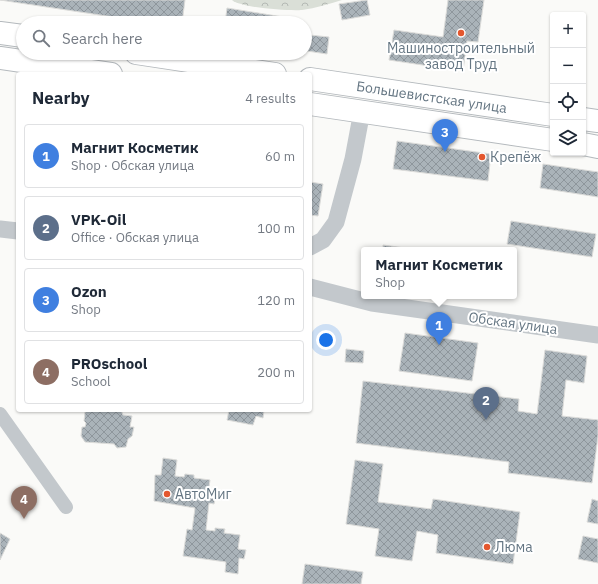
<!DOCTYPE html>
<html lang="en">
<head>
<meta charset="utf-8">
<style>
	:root { --surface:#fff; --page:#f2f2f3; --text:#1f2937; --muted:#747a83; --line:#e0e1e3; --accent:#0f766e }
	body { margin:0; font-family:"IBM Plex Sans",sans-serif; background:var(--page); color:var(--text) }
	.controls { position:absolute; right:12px; top:12px; display:grid; overflow:hidden; border-radius:4px; box-shadow:0 1px 3px #0004 }
	.controls button { width:36px; height:36px; display:grid; place-items:center; padding:0; border:0; border-bottom:1px solid var(--line); background:var(--surface); color:var(--text); font:20px sans-serif }
	.you { position:absolute; left:326px; top:340px; width:14px; height:14px; margin:-10px; border:3px solid #fff; border-radius:50%; background:#1a73e8; box-shadow:0 0 0 6px #1a73e833 }
	.badge { display:grid; place-items:center; width:26px; height:26px; border-radius:50%; background:var(--accent); color:#fff; font-size:13px; font-weight:700 }
	.pin { position:absolute; translate:-50% -33px; filter:drop-shadow(0 1px 2px #0008) }
	.pin::after { content:''; position:absolute; top:21px; width:14px; height:12px; background:inherit; clip-path:polygon(0 0,100% 0,50% 100%) }
	.popup { position:absolute; left:361px; top:247px; width:156px; height:52px; box-sizing:border-box; display:grid; place-content:center; border-radius:4px; background:var(--surface); filter:drop-shadow(0 1px 3px #0005); font-size:13px; white-space:nowrap; color:var(--muted) }
	.popup b { font-size:15px; color:var(--text) }
	.popup::after { content:''; position:absolute; left:50%; top:100%; margin-left:-8px; border:8px solid transparent; border-top-color:var(--surface) }
	.list { margin:0; padding:0; list-style:none }
	h2 { display:flex; justify-content:space-between; align-items:center; height:52px; margin:0; padding:0 16px; font-size:17px }
	h2 small { font-size:13px; font-weight:400; color:var(--muted) }
	.list li { display:grid; grid-template-columns:26px 1fr auto; gap:12px; align-items:center; box-sizing:border-box; height:64px; margin:0 8px 8px; padding:0 8px; border:1px solid var(--line); border-radius:4px }
	.list b { display:block; font-size:15px; white-space:nowrap }
	.list p { margin:0; font-size:13px; white-space:nowrap; color:var(--muted) }
	.list em { font-size:13px; font-style:normal; color:var(--muted) }
	.icon { flex:none; width:22px; height:22px; fill:none; stroke:currentColor; stroke-width:2; stroke-linecap:round; stroke-linejoin:round }
	.map { position:relative; flex:none; width:598px; height:584px; overflow:hidden }
	.search { position:absolute; background:var(--surface); box-shadow:0 1px 3px #0004; left:16px; top:16px; width:296px; height:44px; display:flex; align-items:center; gap:10px; box-sizing:border-box; padding:0 14px; border-radius:22px; color:var(--muted); font-size:15px }
	.panel { position:absolute; background:var(--surface); box-shadow:0 1px 3px #0004; left:16px; top:72px; width:296px; height:340px; border-radius:4px }
	.map>svg:first-child { display:block }
	.forest { fill:url(#forest-crowns) }
	.building { fill:url(#building-cross-hatch); stroke:#dcdcda }
	.lines { fill:none; stroke-linecap:round; stroke-linejoin:round }
	.trunk-casing { stroke:#b4b9bd; stroke-width:24 }
	.minor { stroke:#c3c8cc; stroke-width:14 }
	.tertiary { stroke:#c3c8cc; stroke-width:17 }
	.trunk { stroke:#fff; stroke-width:22 }
	.poi-dot { fill:#e4572e; stroke:#fff; stroke-width:1.5 }
	.labels { text-anchor:middle; stroke-width:4; stroke-linejoin:round; paint-order:stroke }
	.poi-label { font-size:14px; fill:#657683; stroke:#fff; text-anchor:start }
	.street-label { font-size:14px; fill:#657683; stroke:#fff }
</style>
</head>
<body>
<div class="map">
<svg width="598" height="584" viewBox="0 0 598 584">
	<defs>
		<pattern id="forest-crowns" width="20" height="18" patternUnits="userSpaceOnUse"><rect width="20" height="18" fill="#dadfd7"/><path d="M2 6a3 3 0 1 1 6 0M12 15a3 3 0 1 1 6 0" fill="none" stroke="#b4b9b4"/></pattern>
		<pattern id="building-cross-hatch" width="8" height="8" patternUnits="userSpaceOnUse"><rect width="8" height="8" fill="#aab3b9"/><path d="M0 0l8 8M0 8l8-8" fill="none" stroke="#8e969c"/></pattern>
	</defs>
	<rect width="100%" height="100%" fill="#fafaf8"/>
	<!-- forest -->
	<path class="forest" d="M232,0H342C329,4 316,8 302,10C289,11 241,8 232,0Z"/>
	<!-- building -->
	<g class="building">
		<path d="M0,0H185L182,23L168,21V23H153Z"/>
		<path d="M367,0L370,15L342,20L339,4Z"/>
		<path d="M448,0H484L478,42L467,41L463,71L389,60L394,30L443,37Z"/>
		<path d="M227,8L283,17V23H225Z"/>
		<path d="M309,35L329,37L327,54L307,51Z"/>
		<path d="M397,141L491,154L488,181L393,169Z"/>
		<path d="M543,164L598,172V197L540,188Z"/>
		<path d="M310,182L323,184L318,216L310,215Z"/>
		<path d="M511,221L596,234L592,257L507,244Z"/>
		<path d="M383,245L419,250H383Z"/>
		<path d="M405,333L478,343L472,381L399,371Z"/>
		<path d="M346,349L364,351L363,363L345,362Z"/>
		<path d="M545,350L587,356L584,383L566,380L562,416L598,420V436L592,483L508,473L509,462L356,443L363,381L519,399L518,411L537,414Z"/>
		<path d="M121,410L123,415L132,416L130,427H134L132,436L128,439L126,447L117,448L114,444L85,442L81,436L82,427H85L86,423L84,421L85,412L89,410Z"/>
		<path d="M229,410H264L263,418L256,416L253,425L227,420Z"/>
		<path d="M163,458L177,460L175,476L184,477L185,474L194,475V478L210,480L208,494L216,495L214,504L209,503L206,530L215,531V528L225,529L224,533L240,535L238,549L246,550L244,559L239,558L238,574L225,572L226,562L183,556L187,529L192,530L195,508L154,501L155,475H161Z"/>
		<path d="M355,460L383,464L378,502L431,509L433,499L520,512L513,564L436,553L438,535L417,531L412,561L375,556L379,529L346,524Z"/>
		<path d="M592,499L598,501V524L587,522Z"/>
		<path d="M0,533L10,539L0,560Z"/>
		<path d="M583,536L598,539V563L578,559Z"/>
		<path d="M305,564L363,572L361,584H302Z"/>
	</g>
	<g class="lines">
		<defs>
			<g id="trunk">
				<path d="M0,33L23,36"/>
				<path d="M136,53L275,74"/>
				<path d="M0,58L111,74"/>
				<path id="s1" d="M310,79L553,115"/>
				<path d="M310,104L553,140"/>
				<path d="M583,119L598,121"/>
				<path d="M583,144L598,147"/>
			</g>
		</defs>
		<!-- trunk casing -->
		<use href="#trunk" class="trunk-casing"/>
		<!-- minor -->
		<path class="minor" d="M0,414L66,507"/>
		<!-- tertiary -->
		<g class="tertiary">
			<path d="M0,229L18,231"/>
			<path d="M310,247L323,240L336,222L353,159L362,111"/>
			<path d="M310,287L372,303L598,335"/>
		</g>
		<!-- trunk -->
		<use href="#trunk" class="trunk"/>
	</g>
	<!-- markers -->
	<g class="poi-dot">
		<circle cx="461" cy="33" r="4"/>
		<circle cx="482" cy="157" r="4"/>
		<circle cx="167" cy="494" r="4"/>
		<circle cx="487" cy="547" r="4"/>
	</g>
	<g class="labels">
		<!-- poi labels -->
		<g class="poi-label">
			<text x="461" y="53" text-anchor="middle">Машиностроительный<tspan x="461" dy="16">завод Труд</tspan></text>
			<text x="490" y="162">Крепёж</text>
			<text x="175" y="499">АвтоМиг</text>
			<text x="495" y="552">Люма</text>
		</g>
		<!-- street labels -->
		<g class="street-label">
			<text dy="5" stroke="none"><textPath href="#s1" startOffset="123">Большевистская улица</textPath></text>
			<text transform="translate(513 323) rotate(8)" y="5">Обская улица</text>
		</g>
	</g>
</svg>
<div class="controls">
<button>+</button>
<button>−</button>
<button><svg class="icon" aria-label="locate" viewBox="0 0 24 24"><circle cx="12" cy="12" r="6"/><path d="M12 2v4M12 18v4M2 12h4M18 12h4"/></svg></button>
<button><svg class="icon" aria-label="layers" viewBox="0 0 24 24"><path d="M12 4l9 5-9 5-9-5zM3 14l9 5 9-5"/></svg></button>
</div>
<div class="you"></div>
<div class="pin badge" style="left:439px;top:345px;background:#3f7fe0">1</div>
<div class="popup"><b>Магнит Косметик</b>Shop</div>
<div class="pin badge" style="left:486px;top:420px;background:#5c6f8a">2</div>
<div class="pin badge" style="left:445px;top:152px;background:#3f7fe0">3</div>
<div class="pin badge" style="left:24px;top:519px;background:#8d6e63">4</div>
<div class="search"><svg class="icon" aria-label="search" viewBox="0 0 24 24"><circle cx="10" cy="10" r="6"/><path d="M15 15l6 6"/></svg>Search here</div>
<section class="panel">
<h2>Nearby<small>4 results</small></h2>
<ul class="list">
<li><span class="badge" style="background:#3f7fe0">1</span><div><b>Магнит Косметик</b><p>Shop · Обская улица</p></div><em>60 m</em></li>
<li><span class="badge" style="background:#5c6f8a">2</span><div><b>VPK-Oil</b><p>Office · Обская улица</p></div><em>100 m</em></li>
<li><span class="badge" style="background:#3f7fe0">3</span><div><b>Ozon</b><p>Shop</p></div><em>120 m</em></li>
<li><span class="badge" style="background:#8d6e63">4</span><div><b>PROschool</b><p>School</p></div><em>200 m</em></li>
</ul>
</section>
</div>
</body>
</html>
